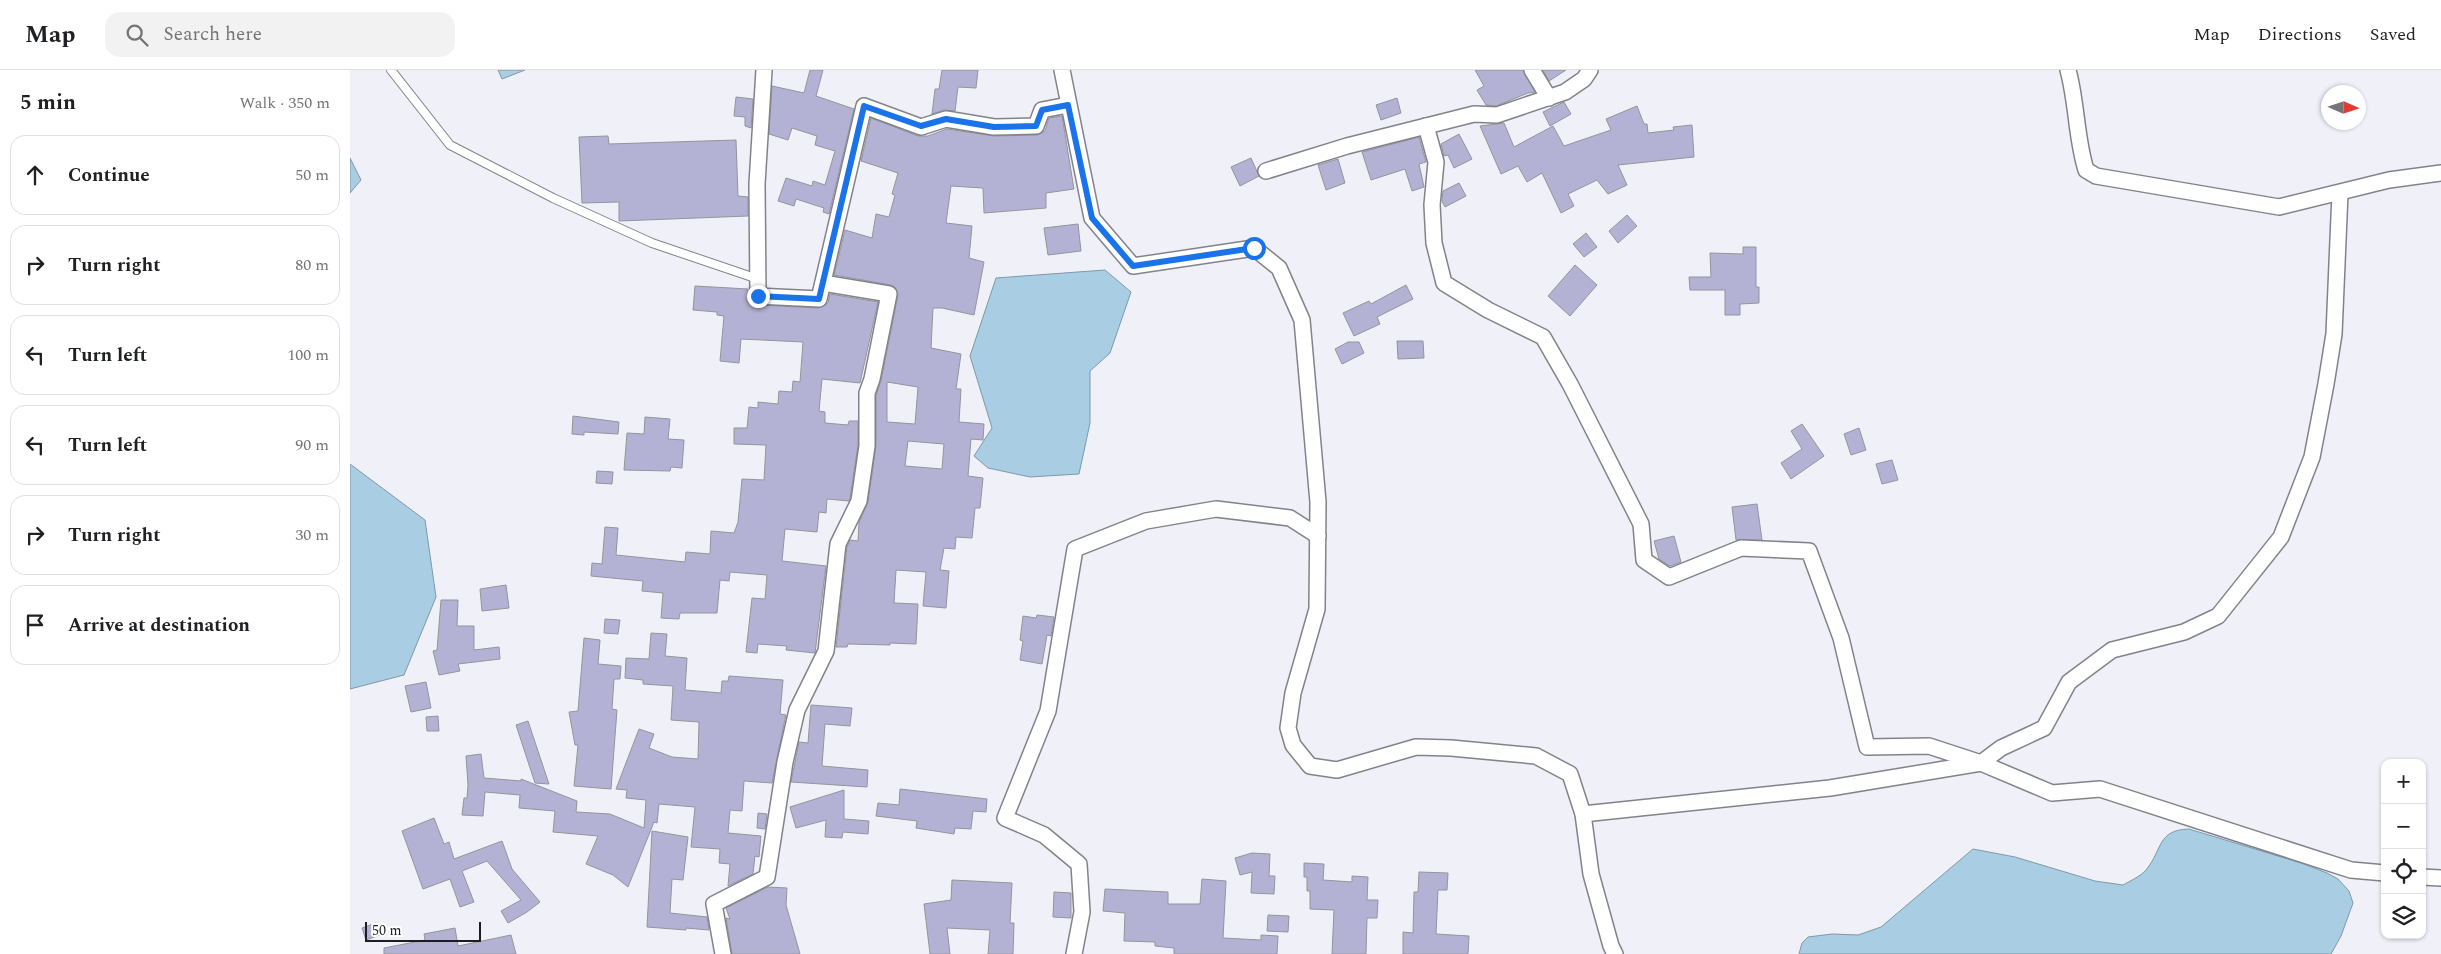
<!DOCTYPE html>
<html lang="en">
<head>
<meta charset="utf-8">
<style>
	:root { --surface:#fff; --page:#f2f2f2; --text:#202124; --muted:#757577; --line:#e0e0e0 }
	body { margin:0; font-family:Spectral,serif; background:var(--page); color:var(--text) }
	.controls { position:absolute; right:15px; bottom:15px; display:grid; overflow:hidden; border-radius:10px; box-shadow:0 1px 4px #0004 }
	.controls button { width:45px; height:45px; display:grid; place-items:center; padding:0; border:0; border-bottom:1px solid var(--line); background:var(--surface); color:var(--text); font:25px sans-serif }
	.compass { position:absolute; left:1971px; top:15px; width:45px; height:45px; border-radius:50%; background:var(--surface); box-shadow:0 1px 4px #0004; rotate:93deg }
	.scale { position:absolute; left:15px; bottom:12px; width:116px; box-sizing:border-box; padding-left:5px; border:2px solid #1d1d21; border-top:0; font-size:14px; line-height:18px; white-space:nowrap; color:#1d1d21; -webkit-text-stroke:4px #fefefe; paint-order:stroke }
	.stop { position:absolute; width:15px; height:15px; margin:-11px; border:4px solid #1a73e8; border-radius:50%; background:#fff }
	.stop.end { background:#1a73e8; border-color:#fff; box-shadow:0 1px 5px #0008 }
	.list { margin:0; padding:0; list-style:none }
	h2 { display:flex; justify-content:space-between; align-items:center; height:65px; margin:0; padding:0 20px; font-size:21px }
	h2 small { font-size:16px; font-weight:400; color:var(--muted) }
	.list li { display:grid; grid-template-columns:32px 1fr auto; gap:15px; align-items:center; box-sizing:border-box; height:80px; margin:0 10px 10px; padding:0 10px; border:1px solid var(--line); border-radius:15px }
	.list b { display:block; font-size:19px; white-space:nowrap }
	.list em { font-size:16px; font-style:normal; color:var(--muted) }
	.icon { flex:none; width:28px; height:28px; fill:none; stroke:currentColor; stroke-width:2; stroke-linecap:round; stroke-linejoin:round }
	.map { position:relative; flex:none; width:2091px; height:884px; overflow:hidden }
	header { display:flex; align-items:center; gap:30px; box-sizing:border-box; height:70px; padding:0 25px; background:var(--surface); border-bottom:1px solid var(--line) }
	header strong { font-size:24px }
	nav { display:flex; gap:28px; margin-inline-start:auto; font-size:18px }
	.search { width:350px; height:45px; background:var(--page); display:flex; align-items:center; gap:12px; box-sizing:border-box; padding:0 18px; border-radius:15px; color:var(--muted); font-size:19px }
	main { display:flex }
	aside { flex:1; background:var(--surface) }
	.map>svg:first-child { display:block }
	.water { fill:#a9cde3; stroke:#7f98a9 }
	.building { fill:#b3b2d4; stroke:#94949c; fill-rule:evenodd }
	.lines { fill:none; stroke-linecap:round; stroke-linejoin:round }
	.lane-casing { stroke:#82828a; stroke-width:10 }
	.street-casing { stroke:#82828a; stroke-width:18 }
	.lane { stroke:#fff; stroke-width:8 }
	.street { stroke:#fff; stroke-width:15 }
	.route { stroke:#1a73e8; stroke-width:6 }
</style>
</head>
<body>
<header>
<strong>Map</strong>
<div class="search"><svg class="icon" aria-label="search" viewBox="0 0 24 24"><circle cx="10" cy="10" r="6"/><path d="M15 15l6 6"/></svg>Search here</div>
<nav><a>Map</a><a>Directions</a><a>Saved</a></nav>
</header>
<main>
<aside>
<h2>5 min<small>Walk · 350 m</small></h2>
<ul class="list">
<li><svg class="icon" aria-label="ahead" viewBox="0 0 24 24"><path d="M12 20V5M6 11l6-6 6 6"/></svg><div><b>Continue</b></div><em>50 m</em></li>
<li><svg class="icon" aria-label="right" viewBox="0 0 24 24"><path d="M7 20v-9h11M14 6l5 5-5 5"/></svg><div><b>Turn right</b></div><em>80 m</em></li>
<li><svg class="icon" aria-label="left" viewBox="0 0 24 24"><path d="M17 20v-9H6M10 6l-5 5 5 5"/></svg><div><b>Turn left</b></div><em>100 m</em></li>
<li><svg class="icon" aria-label="left" viewBox="0 0 24 24"><path d="M17 20v-9H6M10 6l-5 5 5 5"/></svg><div><b>Turn left</b></div><em>90 m</em></li>
<li><svg class="icon" aria-label="right" viewBox="0 0 24 24"><path d="M7 20v-9h11M14 6l5 5-5 5"/></svg><div><b>Turn right</b></div><em>30 m</em></li>
<li><svg class="icon" aria-label="arrive" viewBox="0 0 24 24"><path d="M6 21V4h12l-3 4 3 4H6"/></svg><div><b>Arrive at destination</b></div></li>
</ul>
</aside>
<div class="map">
<svg width="2091" height="884" viewBox="0 0 2091 884">
	<rect width="100%" height="100%" fill="#f0f0f9"/>
	<!-- water -->
	<g class="water">
		<path d="M148,0H175L152,9Z"/>
		<path d="M0,88L11,110L0,123Z"/>
		<path d="M755,200L781,222L760,283L740,301V353L729,404L680,407L638,398L624,386L642,358L620,286L646,208Z"/>
		<path d="M0,394L75,450L86,527L54,605L0,619Z"/>
		<path d="M1839,759L1951,793L1977,803L1988,809L1999,821L2003,833L1991,866L1981,884H1449L1452,873L1458,867L1482,864L1508,865L1531,857L1623,779L1665,787L1745,811L1773,815C1780,811 1791,806 1796,800C1813,779 1807,760 1839,759Z"/>
	</g>
	<!-- building -->
	<g class="building">
		<path d="M460,0H473L466,26L504,39L479,144L473,142L474,138L446,129L444,136L428,131L436,108L462,116L463,111L475,115L485,81L465,75L467,66L442,58L438,70L419,64L422,16L454,23Z"/>
		<path d="M592,0H628L626,18L608,17L605,41L594,40L582,44L585,19H589Z"/>
		<path d="M1125,0H1173L1185,22L1178,23L1146,36L1136,35L1127,20L1134,16Z"/>
		<path d="M1193,0H1216L1199,11Z"/>
		<path d="M386,27L403,29L401,58L395,56V47L384,46Z"/>
		<path d="M1047,28L1051,43L1031,50L1026,35Z"/>
		<path d="M1214,32L1221,44L1200,56L1193,42Z"/>
		<path d="M1287,36L1294,54H1297L1298,63L1324,60L1323,57L1342,55L1344,87L1268,95L1277,115L1258,124L1247,110L1218,124L1224,136L1211,143L1192,103L1177,112L1168,96L1151,104L1130,56L1154,53L1164,77L1203,56L1214,76L1261,60L1256,49Z"/>
		<path d="M712,46L724,119L696,123V138L634,143L633,118L601,116L596,153L622,156L619,188L634,192L624,245L592,238H583L581,278L611,284L606,319H611L609,352L634,354L633,370L621,369L618,406L633,408L630,438H625L622,468L606,467L605,479L594,478L590,500L599,501L596,538L573,536L576,502L546,500L544,533L568,534L566,574L540,573V575L498,574L497,577H486L497,477L500,470L508,471L509,452L518,432L526,376V325L531,311L548,225L545,217L541,215L484,205L495,160L522,168L526,144L539,147L545,125L542,124L548,103L511,91L521,48L568,66H578L597,59L644,66L687,65L695,61L699,48ZM537,312L568,317L565,354L537,352ZM558,371L594,374L592,399L555,396Z"/>
		<path d="M1109,64L1122,89L1104,98L1098,85L1094,86L1091,74Z"/>
		<path d="M258,66L259,74L386,70L388,126L398,127V146L269,151V132L232,133L229,67Z"/>
		<path d="M1069,67L1076,92L1069,94L1074,117L1062,121L1055,99L1021,110L1012,82Z"/>
		<path d="M901,88L909,106L890,116L881,97Z"/>
		<path d="M988,89L995,113L976,120L968,95Z"/>
		<path d="M1109,113L1116,126L1095,137L1092,131L1093,121Z"/>
		<path d="M1277,145L1287,156L1268,173L1259,161Z"/>
		<path d="M728,154L731,181L698,185L694,158Z"/>
		<path d="M1236,163L1247,177L1234,187L1223,174Z"/>
		<path d="M1393,177H1406V217H1409V233L1390,234V245H1375V220H1340L1339,207H1361L1360,183L1393,184Z"/>
		<path d="M1225,195L1247,215L1220,246L1198,226Z"/>
		<path d="M1056,215L1063,229L1027,247L1030,254L1004,266L993,243L1019,231L1021,234Z"/>
		<path d="M345,216L398,219L397,232L408,235L469,238L478,233L480,224L528,232L510,313L472,309L469,341L475,342V353L498,355L499,351H508V375L500,428L499,431L477,429L476,443L469,442L467,462L435,459L432,491L476,496L465,583L436,580L437,576L408,574L407,583L396,582L402,528L415,529L417,505L380,502L379,511L370,510L367,543H330L329,549L311,548L313,523L292,521L293,511L241,506L242,493L252,494L255,457L268,458L266,485L335,492L336,482L360,484L361,461L384,463L388,452L392,409L414,410L416,375L384,374V358H397L399,337L408,338V332L428,334L429,321L442,322L443,311L450,312L453,272L391,269L389,293L370,291L374,246L367,245V242L343,240Z"/>
		<path d="M1047,271H1073L1074,288L1048,289Z"/>
		<path d="M998,272H1009L1014,283L992,294L985,279Z"/>
		<path d="M223,346L269,352L268,364L234,362V365L222,364Z"/>
		<path d="M295,347L320,349L318,369L334,370L332,398L321,397L320,401L274,400L277,363L294,364Z"/>
		<path d="M1452,354L1474,386L1441,409L1431,393L1452,379L1441,361Z"/>
		<path d="M1509,358L1516,380L1501,385L1494,364Z"/>
		<path d="M1542,390L1548,410L1532,414L1526,394Z"/>
		<path d="M247,401L263,402L262,414L246,413Z"/>
		<path d="M1407,434L1412,470H1386L1382,437Z"/>
		<path d="M1324,466L1331,492L1320,496L1309,489L1304,471Z"/>
		<path d="M156,515L159,538L132,541L130,519Z"/>
		<path d="M91,530H108L107,556H124V580L149,577L150,589L108,594L110,601L89,605L83,581L87,580Z"/>
		<path d="M687,545L704,547L701,566L697,565L692,594L670,590L673,571L670,570L673,546L686,548Z"/>
		<path d="M255,549L270,550L268,564L254,563Z"/>
		<path d="M301,563L317,564L315,586L337,588L335,620L371,623L372,611H378L379,606L433,610L430,644L436,645L435,649L422,713L394,711L392,741L380,740L378,763L411,766L409,787L405,786L403,804L378,816L380,794L369,793L370,779L341,777L345,737L309,734L307,753L304,752L278,817L263,805L236,794L248,766L203,762L205,741L169,738L170,725L135,722L133,746L112,745L114,728H117L118,715L116,686L131,684L134,708L171,711V709L227,731L226,742L260,744L294,758L296,730L276,728L277,720L266,719L289,659L304,664L299,678L322,687L348,689L349,652L321,650L323,616L293,614V610L275,608L276,588L299,589Z"/>
		<path d="M234,568L250,570L248,594L271,596L270,609H264L262,639L267,640L261,719L224,716L228,675H225L219,642L228,641Z"/>
		<path d="M76,612L81,638L61,642L55,616Z"/>
		<path d="M461,635L502,638L500,656L475,654L472,696L518,700L517,717L441,712L449,672L458,673Z"/>
		<path d="M88,646L89,661H77L76,647Z"/>
		<path d="M178,651L199,714L185,713L166,655Z"/>
		<path d="M550,719L637,729L636,742L623,741L621,759L605,758L604,764L566,758L567,751L526,746L528,733L549,735Z"/>
		<path d="M494,720V749L519,751L518,764L493,762L492,768L475,767L476,750L446,758L440,737Z"/>
		<path d="M408,743L417,744L415,759L407,758Z"/>
		<path d="M84,748L94,774L99,772L104,789L152,771L162,799L190,832L177,842L158,853L151,841L171,830L137,791L112,801L124,832L110,837L100,809L73,819L52,761Z"/>
		<path d="M302,761L338,767L333,810L322,809L320,843L357,847L359,860L336,858V860L297,857Z"/>
		<path d="M902,783L920,784L919,806H925L924,824L901,823L902,802L890,805L885,788Z"/>
		<path d="M954,793L974,794L973,810L1002,812V806L1018,807L1017,830H1028L1027,848H1017L1016,884H982L984,840L960,839V821H957V807H954Z"/>
		<path d="M1069,802L1098,803L1097,820H1088L1086,864L1119,866L1118,884H1053V862L1063,863L1064,822H1068Z"/>
		<path d="M852,809L876,811L873,868L911,870V865L928,866L927,884H824V878L805,876V872L774,871L775,843L753,841L755,819L818,822V834H850Z"/>
		<path d="M602,810L662,813L660,853H664L663,884H638L640,860L597,858L600,884H580L574,834L601,830Z"/>
		<path d="M418,817L437,818L436,835L450,884H382L376,848L380,849L376,838Z"/>
		<path d="M704,822L721,823V848L703,847Z"/>
		<path d="M918,845L939,846L938,862L917,861Z"/>
		<path d="M26,853L30,865L16,870L12,858Z"/>
		<path d="M105,858L108,876L161,865L166,884H34V878L75,870L74,864Z"/>
	</g>
	<g class="lines">
		<defs>
			<path id="lane" d="M41,0L100,75L203,128L302,173L408,209"/>
			<g id="street">
				<path d="M414,0L407,114L408,226L469,229L514,36L571,57L596,49L644,57L686,56L692,40L718,35"/>
				<path d="M712,0L742,148L783,196L904,178L929,198L952,250L968,432L967,539L943,623L938,658L943,675L960,696L987,700L1066,677L1101,678L1186,686L1220,704L1233,744L1241,804L1261,876L1265,884"/>
				<path d="M1182,0L1199,28"/>
				<path d="M1718,0C1727,33 1726,68 1736,100L1746,106L1929,137L2039,110L2091,103"/>
				<path d="M1076,56L1086,92L1082,135L1084,173L1094,213L1138,240L1193,267L1220,314L1291,454L1294,490L1319,507L1391,478L1459,481L1491,568L1517,677L1579,676L1631,693L1651,678L1694,658L1719,612L1762,580L1834,562L1868,546L1931,467L1962,387L1976,314L1984,264L1990,123"/>
				<path d="M916,101L997,76L1124,44L1147,45L1215,22L1234,9L1240,0"/>
				<path d="M1233,744L1480,718L1631,693L1702,723L1750,719L2001,800L2035,803"/>
				<path d="M2072,807L2091,808"/>
				<path d="M373,884L364,834L417,807L435,692L447,640L476,581L488,474L509,431L517,376V323L522,309L539,224L473,213"/>
				<path d="M724,884L732,842L729,794L694,765L655,748L698,641L725,479L796,451L866,439L940,448L968,466"/>
			</g>
		</defs>
		<!-- lane casing -->
		<use href="#lane" class="lane-casing"/>
		<!-- street casing -->
		<use href="#street" class="street-casing"/>
		<!-- lane -->
		<use href="#lane" class="lane"/>
		<!-- street -->
		<use href="#street" class="street"/>
	</g>
	<g class="lines">
		<!-- route -->
		<path class="route" d="M408,226L469,229L514,36L571,56L596,49L644,57L686,56L692,40L718,35L742,148L783,196L904,178"/>
	</g>
</svg>
<div class="controls">
<button>+</button>
<button>−</button>
<button><svg class="icon" aria-label="locate" viewBox="0 0 24 24"><circle cx="12" cy="12" r="6"/><path d="M12 2v4M12 18v4M2 12h4M18 12h4"/></svg></button>
<button><svg class="icon" aria-label="layers" viewBox="0 0 24 24"><path d="M12 4l9 5-9 5-9-5zM3 14l9 5 9-5"/></svg></button>
</div>
<svg class="compass" viewBox="-18 -18 36 36"><path d="M0-13l5 13h-10z" fill="#e53935"/><path d="M0 13l5-13h-10z" fill="#757577"/></svg>
<div class="scale">50 m</div>
<div class="stop" style="left:904px;top:178px"></div>
<div class="stop end" style="left:408px;top:226px"></div>
</div>
</main>
</body>
</html>
